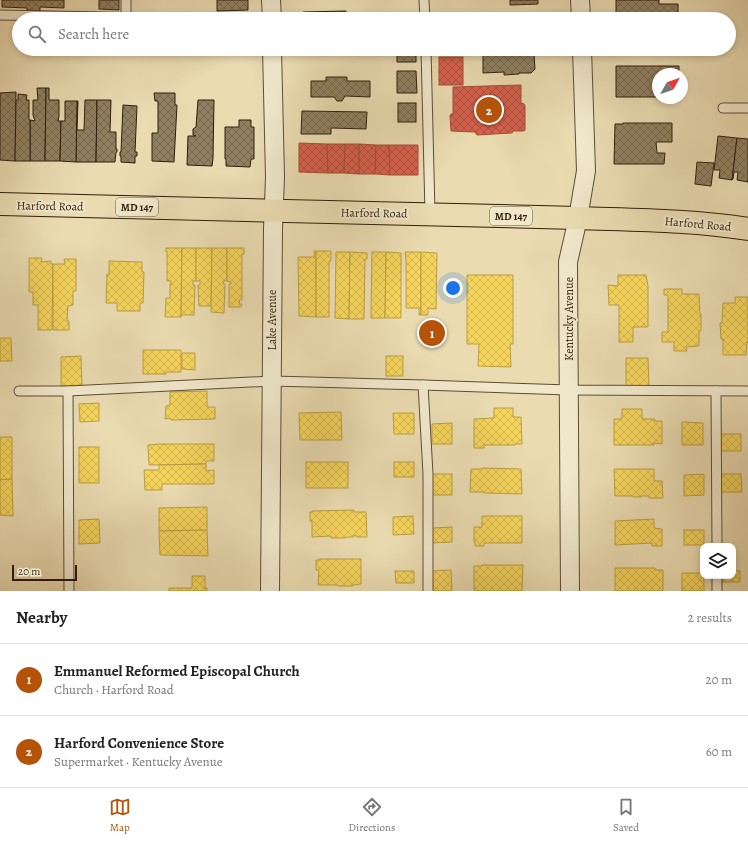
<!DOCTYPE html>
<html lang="en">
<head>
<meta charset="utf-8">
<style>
	:root { --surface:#fff; --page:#f6f6f6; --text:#222; --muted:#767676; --line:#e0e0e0; --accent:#b45309 }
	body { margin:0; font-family:Alegreya,serif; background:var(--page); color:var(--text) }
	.controls { position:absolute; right:12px; bottom:12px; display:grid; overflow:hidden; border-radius:8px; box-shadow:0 2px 6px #0003 }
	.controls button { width:36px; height:36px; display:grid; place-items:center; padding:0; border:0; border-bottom:1px solid var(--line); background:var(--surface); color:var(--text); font:20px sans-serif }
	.compass { position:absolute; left:652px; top:68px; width:36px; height:36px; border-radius:50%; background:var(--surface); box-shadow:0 2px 6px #0003; rotate:50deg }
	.scale { position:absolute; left:12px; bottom:10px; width:65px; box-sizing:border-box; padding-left:4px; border:2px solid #2f1e0a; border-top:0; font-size:11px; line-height:14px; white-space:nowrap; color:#2f1e0a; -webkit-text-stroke:3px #f1e8cc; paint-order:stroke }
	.you { position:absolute; left:453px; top:288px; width:14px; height:14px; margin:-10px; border:3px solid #fff; border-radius:50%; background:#1a73e8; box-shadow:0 0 0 6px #1a73e833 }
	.badge { display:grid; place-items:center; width:26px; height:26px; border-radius:50%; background:var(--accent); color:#fff; font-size:13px; font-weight:700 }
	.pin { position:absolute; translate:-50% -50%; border:2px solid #fff; box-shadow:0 1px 4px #0006 }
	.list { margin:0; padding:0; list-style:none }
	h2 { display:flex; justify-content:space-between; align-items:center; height:52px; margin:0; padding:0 16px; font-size:17px }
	h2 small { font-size:13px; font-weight:400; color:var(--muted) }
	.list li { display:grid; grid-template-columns:26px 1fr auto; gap:12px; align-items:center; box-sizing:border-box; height:72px; padding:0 16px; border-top:1px solid var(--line) }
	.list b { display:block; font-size:15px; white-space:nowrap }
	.list p { margin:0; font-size:13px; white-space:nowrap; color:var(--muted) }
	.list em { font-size:13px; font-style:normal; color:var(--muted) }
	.icon { flex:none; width:22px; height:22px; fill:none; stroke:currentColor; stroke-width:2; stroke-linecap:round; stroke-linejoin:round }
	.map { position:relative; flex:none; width:748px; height:591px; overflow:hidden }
	.search { position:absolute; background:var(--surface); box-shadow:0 2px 6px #0003; left:12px; right:12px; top:12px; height:44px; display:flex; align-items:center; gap:10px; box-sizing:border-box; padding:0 14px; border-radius:22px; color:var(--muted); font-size:15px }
	.sheet { height:196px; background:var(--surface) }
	nav { display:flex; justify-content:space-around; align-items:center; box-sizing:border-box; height:56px; border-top:1px solid var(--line); background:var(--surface); font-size:11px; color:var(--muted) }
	nav a { display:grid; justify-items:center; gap:2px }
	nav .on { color:var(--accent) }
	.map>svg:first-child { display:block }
	.homes { fill:url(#homes-cross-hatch); stroke:#ba9e43 }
	.shops { fill:url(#shops-cross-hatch); stroke:#a44c39 }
	.building { fill:url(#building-cross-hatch); stroke:#2f1e0a }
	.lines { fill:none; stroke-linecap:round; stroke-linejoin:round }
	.lane-casing { stroke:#5e4d34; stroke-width:11 }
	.street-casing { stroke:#5e4d34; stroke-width:20 }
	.primary-casing { stroke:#2f1e0a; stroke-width:24 }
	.lane { stroke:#f1e8cc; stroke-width:9 }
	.street { stroke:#f1e8cc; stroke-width:18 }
	.primary { stroke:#eadbb1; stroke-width:22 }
	.labels { text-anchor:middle; stroke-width:4; stroke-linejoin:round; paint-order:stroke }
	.shield { fill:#f1e8cc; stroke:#695b44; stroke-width:1 }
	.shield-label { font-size:11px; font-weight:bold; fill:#2f1e0a }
	.street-label { font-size:12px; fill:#2f1e0a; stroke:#f1e8cc }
</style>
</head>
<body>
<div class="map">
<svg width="748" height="591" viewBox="0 0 748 591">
	<defs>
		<pattern id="homes-cross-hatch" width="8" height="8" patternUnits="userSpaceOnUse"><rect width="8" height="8" fill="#f6d55c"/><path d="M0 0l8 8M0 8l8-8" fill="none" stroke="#d3b64f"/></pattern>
		<pattern id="shops-cross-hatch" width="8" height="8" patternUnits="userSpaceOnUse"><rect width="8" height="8" fill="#d6604d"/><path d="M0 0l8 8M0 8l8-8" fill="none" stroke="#ae4f3e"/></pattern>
		<pattern id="building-cross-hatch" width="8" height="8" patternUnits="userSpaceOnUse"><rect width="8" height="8" fill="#908061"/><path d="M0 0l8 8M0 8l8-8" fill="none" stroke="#76684e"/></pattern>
	</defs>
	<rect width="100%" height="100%" fill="#eadbb1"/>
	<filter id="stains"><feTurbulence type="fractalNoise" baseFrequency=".005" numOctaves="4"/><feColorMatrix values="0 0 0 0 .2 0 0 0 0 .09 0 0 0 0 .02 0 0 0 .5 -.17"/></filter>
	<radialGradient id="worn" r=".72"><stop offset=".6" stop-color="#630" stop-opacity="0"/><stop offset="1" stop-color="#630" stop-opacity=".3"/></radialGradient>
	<!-- homes -->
	<g class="homes">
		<path d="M166,248H182L181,317H165L166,298H170V284H171V281H167V251L166,252Z"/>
		<path d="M182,248H196V281H193V285H195L194,315H181V317Z"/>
		<path d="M196,248H212L211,306H199L198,285H200V281H196Z"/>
		<path d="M212,248H227V281H224L223,284H225L224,313L211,312Z"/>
		<path d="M227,248H244V254H242V300L240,299L239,304H242L241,307H229V284H231V282L227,281Z"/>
		<path d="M314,251H316V317L299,316L298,257H314Z"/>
		<path d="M316,251H331V261H329V317H316Z"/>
		<path d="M336,252H350L349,319L335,318Z"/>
		<path d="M350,252L367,253V259H365L364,319H349Z"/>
		<path d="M372,252H386L385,318H371V311Z"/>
		<path d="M386,252L401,253V318H385Z"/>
		<path d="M405,252H421V315H419V308H406V261Z"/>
		<path d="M421,252L437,253L436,309L428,308V315H421Z"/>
		<path d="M29,258H42L41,262L51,261V264H53L52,330H38V305H33V292H29Z"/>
		<path d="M64,259H76V291H73V305L68,306L67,321H69V330H53V264H65Z"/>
		<path d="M109,261L142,262V272H144L143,303H140V311H117V303H106L107,274H109Z"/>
		<path d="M467,275H513V344H510L511,367L478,366L479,344H467Z"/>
		<path d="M618,275H646L648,286V327H633V342H619V305H609L608,285L618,286Z"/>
		<path d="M664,289H682V294H699L700,314H701V331H699V346L686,347L687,351H674V342H662V332H668V295H664Z"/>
		<path d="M735,297H748V342H747L746,355H723V339H721L720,323H722L723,303H735Z"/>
		<path d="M0,338H11L12,361H0Z"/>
		<path d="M143,350H181V372H166V374H143Z"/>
		<path d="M182,353H195V370L182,369Z"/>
		<path d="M81,356L82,385L61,386V357Z"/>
		<rect x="386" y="356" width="17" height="20"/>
		<path d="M626,358H648L649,386H626Z"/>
		<path d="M207,391V407H215V419L171,420L170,418L165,419L166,406L170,405V392Z"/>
		<path d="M99,403V421L80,422L79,404Z"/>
		<path d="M494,408H513V417H521L522,444H515V445H484V448H474V419L494,418Z"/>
		<path d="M622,409H642V419H655L654,421H662V444L654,443V445H614V419H622Z"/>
		<path d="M341,412L342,440H300L299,413Z"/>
		<path d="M393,413H414V434H394Z"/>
		<path d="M682,422L703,423V445H682Z"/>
		<path d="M452,423V444H432V424Z"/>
		<rect x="721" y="434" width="20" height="17"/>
		<path d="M0,437H12V479L0,480Z"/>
		<path d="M159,444H214V461H206V464L149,465L148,445Z"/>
		<rect x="79" y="447" width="20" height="36"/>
		<rect x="306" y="462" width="42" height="26"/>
		<rect x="394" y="462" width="20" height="15"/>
		<path d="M206,464V471L214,470V484H162V490H145L144,470H159V465Z"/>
		<path d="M482,468L521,469L522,494L484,493V492H470L471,469H482Z"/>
		<path d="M614,469H654V481H662L663,498H649V496H641V497H633V496H615Z"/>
		<rect x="432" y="474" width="20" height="21"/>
		<path d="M704,474V495L684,496V475Z"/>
		<path d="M721,474H741L742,492H721Z"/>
		<path d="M12,479L13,516L0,515V480Z"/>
		<path d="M207,507V530L159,531V508Z"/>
		<path d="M354,510V512H366L367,537H356V535H354V537H347L346,538H331V536L312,537V521H310V512H312V511Z"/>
		<path d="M413,516L414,534L393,535V517Z"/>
		<path d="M482,516H522V543H484V546H475V542H474V527H482Z"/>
		<path d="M99,519L100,543L79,544V520Z"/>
		<path d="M654,519V528L662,529V546H652V543L615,545V521Z"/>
		<path d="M452,527V542L432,543V528Z"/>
		<path d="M207,530L208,556L160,555L159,531Z"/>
		<rect x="684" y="530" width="20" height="15"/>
		<path d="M319,559H361V584L353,585V586H338L337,585H318L319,570H316V560H319Z"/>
		<path d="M482,565H523L522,591H475V590H474V566H482Z"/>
		<path d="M615,568H655V570H663V591H615Z"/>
		<path d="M451,570L452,591H432L431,571Z"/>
		<path d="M733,570L740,571V582H722V576H733Z"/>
		<path d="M395,571H414V583H396Z"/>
		<path d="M682,573H703V576H704V591H682Z"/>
		<path d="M192,576H205V588H207V591H169V588H192Z"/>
	</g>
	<!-- shops -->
	<g class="shops">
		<rect x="439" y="57" width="24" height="28"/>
		<path d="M521,85V103L524,104L525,106V130L523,131H513L512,133L477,135L475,132L451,131L450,116L451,114H453V87Z"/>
		<path d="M299,143L327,144L328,173L299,172Z"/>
		<path d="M327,144H345L344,173H328Z"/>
		<path d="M345,144H359V174L344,173Z"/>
		<path d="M359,144L376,145L375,174H359Z"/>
		<path d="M376,145H389L390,175L375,174Z"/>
		<path d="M389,145H418V175H390Z"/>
	</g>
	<!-- building -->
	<g class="building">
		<path d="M2,0H64V8L40,7V11L27,10V8L2,7Z"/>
		<path d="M99,0H119V10L99,9Z"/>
		<path d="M217,0H248V10L217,11Z"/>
		<path d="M510,0H538V4L510,5Z"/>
		<path d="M616,0H659V4H678V13H616Z"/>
		<path d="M346,11V16L365,15V19H303V12Z"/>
		<rect x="616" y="13" width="62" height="6"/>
		<path d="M414,16L415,19H396V17Z"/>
		<path d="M156,49H176L175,54H156Z"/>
		<path d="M231,49H249V55L231,54Z"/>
		<rect x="304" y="49" width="42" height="5"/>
		<path d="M363,49H382V53H364Z"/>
		<rect x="438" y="49" width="24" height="5"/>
		<path d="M482,49H534V54L483,55Z"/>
		<path d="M416,51V62H397V52Z"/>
		<path d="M534,54L535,69L531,73H519V74L504,75V72L483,73V55Z"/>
		<path d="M616,66H679V74H658V97H616Z"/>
		<path d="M397,71H416L417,93H397Z"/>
		<path d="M326,77H347V81H370V97L345,96L342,101H337L334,97H311V81H326Z"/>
		<path d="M37,88H46L45,161H30V120L35,121L33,115V100H38Z"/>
		<path d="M46,88H49V100H59V116L58,121H61L60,161H45Z"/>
		<path d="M16,92L15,161L0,160V93Z"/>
		<path d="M154,93H175V105H177L174,162L152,161V133H158V101H155Z"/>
		<path d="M18,94L27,95L26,100H29V120H30V161H15L16,100H18Z"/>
		<path d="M85,100H97L96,162H76L77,101H78L77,130H84Z"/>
		<path d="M97,100H111L110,132H116V149H117V152H116L115,162H96Z"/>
		<path d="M198,100H214L213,158L212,166L187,165L188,136H196L193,135V129L196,127Z"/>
		<path d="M65,101H77L76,162L60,161L61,121H65Z"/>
		<rect x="398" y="103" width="18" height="19"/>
		<path d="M123,105L137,106L135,152H137V156H135V163L121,162V156H120V152H121Z"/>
		<path d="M302,111L367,112L366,129L331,128V134H301Z"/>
		<path d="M239,120H251V127H254V159H251L250,167L226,166V159H225V127H239Z"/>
		<path d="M623,123H672V142H656L657,153H665L664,164H614L615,124H623Z"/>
		<path d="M718,136L737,138L732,180L719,178L720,170H714Z"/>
		<path d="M737,138L748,139V182L737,180L738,172H734L733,179L732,180Z"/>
		<path d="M697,162L714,163L711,186L695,184Z"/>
	</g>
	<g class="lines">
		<defs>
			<g id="lane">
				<path d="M424,0L425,19"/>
				<path d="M0,15L207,19"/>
				<path d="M126,17V0"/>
				<path d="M426,49L430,214"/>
				<path d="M723,108H748"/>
				<path d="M423,385L569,390L748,391"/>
				<path d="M19,391H68L272,381L423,385L428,474V591"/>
				<path d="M68,391L69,591"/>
				<path d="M716,391L717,546"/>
				<path d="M717,576V591"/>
			</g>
			<g id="street">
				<path d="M271,0L272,19"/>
				<path d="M580,0L581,19"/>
				<path d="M270,591L273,229L275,177L272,49"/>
				<path d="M570,591L568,262L578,218L586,171L582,49"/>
			</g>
			<path id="primary" d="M0,204L578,218C634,220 692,220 748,229"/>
		</defs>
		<!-- lane casing -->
		<use href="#lane" class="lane-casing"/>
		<!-- street casing -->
		<use href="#street" class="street-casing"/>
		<!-- primary casing -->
		<use href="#primary" class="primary-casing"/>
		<!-- lane -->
		<use href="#lane" class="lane"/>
		<!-- street -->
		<use href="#street" class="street"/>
		<!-- primary -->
		<use href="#primary" class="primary"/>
	</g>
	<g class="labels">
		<!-- shield labels -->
		<g class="shield">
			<rect x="116" y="198" width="42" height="18" rx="3"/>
			<rect x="490" y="207" width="42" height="18" rx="3"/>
		</g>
		<g class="shield-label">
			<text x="137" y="211">MD 147</text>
			<text x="511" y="220">MD 147</text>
		</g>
		<!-- street labels -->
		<g class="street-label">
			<text transform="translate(50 206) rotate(1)" y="4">Harford Road</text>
			<text transform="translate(374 213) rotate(1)" y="4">Harford Road</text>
			<text transform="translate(698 224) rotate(5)" y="4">Harford Road</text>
			<text transform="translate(569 319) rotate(-90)" y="4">Kentucky Avenue</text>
			<text transform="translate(272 320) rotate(-90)" y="4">Lake Avenue</text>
		</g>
	</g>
	<rect width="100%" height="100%" filter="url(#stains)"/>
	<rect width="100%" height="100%" fill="url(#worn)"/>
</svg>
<div class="controls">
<button><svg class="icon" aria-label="layers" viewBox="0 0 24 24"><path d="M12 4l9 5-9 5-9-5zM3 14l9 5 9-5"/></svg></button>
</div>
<svg class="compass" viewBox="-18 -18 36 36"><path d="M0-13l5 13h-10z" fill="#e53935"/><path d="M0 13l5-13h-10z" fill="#767676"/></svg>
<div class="scale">20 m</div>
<div class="you"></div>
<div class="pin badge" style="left:432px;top:333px">1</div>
<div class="pin badge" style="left:489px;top:110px">2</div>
<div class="search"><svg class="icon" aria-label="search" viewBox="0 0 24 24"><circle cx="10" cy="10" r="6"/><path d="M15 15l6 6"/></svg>Search here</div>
</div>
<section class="sheet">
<h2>Nearby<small>2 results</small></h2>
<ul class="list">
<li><span class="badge">1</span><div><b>Emmanuel Reformed Episcopal Church</b><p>Church · Harford Road</p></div><em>20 m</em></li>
<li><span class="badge">2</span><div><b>Harford Convenience Store</b><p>Supermarket · Kentucky Avenue</p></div><em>60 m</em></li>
</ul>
</section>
<nav>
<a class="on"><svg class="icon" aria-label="map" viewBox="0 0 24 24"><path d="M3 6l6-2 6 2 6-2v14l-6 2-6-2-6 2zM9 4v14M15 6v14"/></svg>Map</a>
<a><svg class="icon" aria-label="directions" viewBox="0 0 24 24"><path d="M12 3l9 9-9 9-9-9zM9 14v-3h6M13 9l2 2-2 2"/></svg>Directions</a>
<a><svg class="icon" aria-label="saved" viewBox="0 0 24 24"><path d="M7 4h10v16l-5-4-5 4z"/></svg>Saved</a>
</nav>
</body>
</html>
